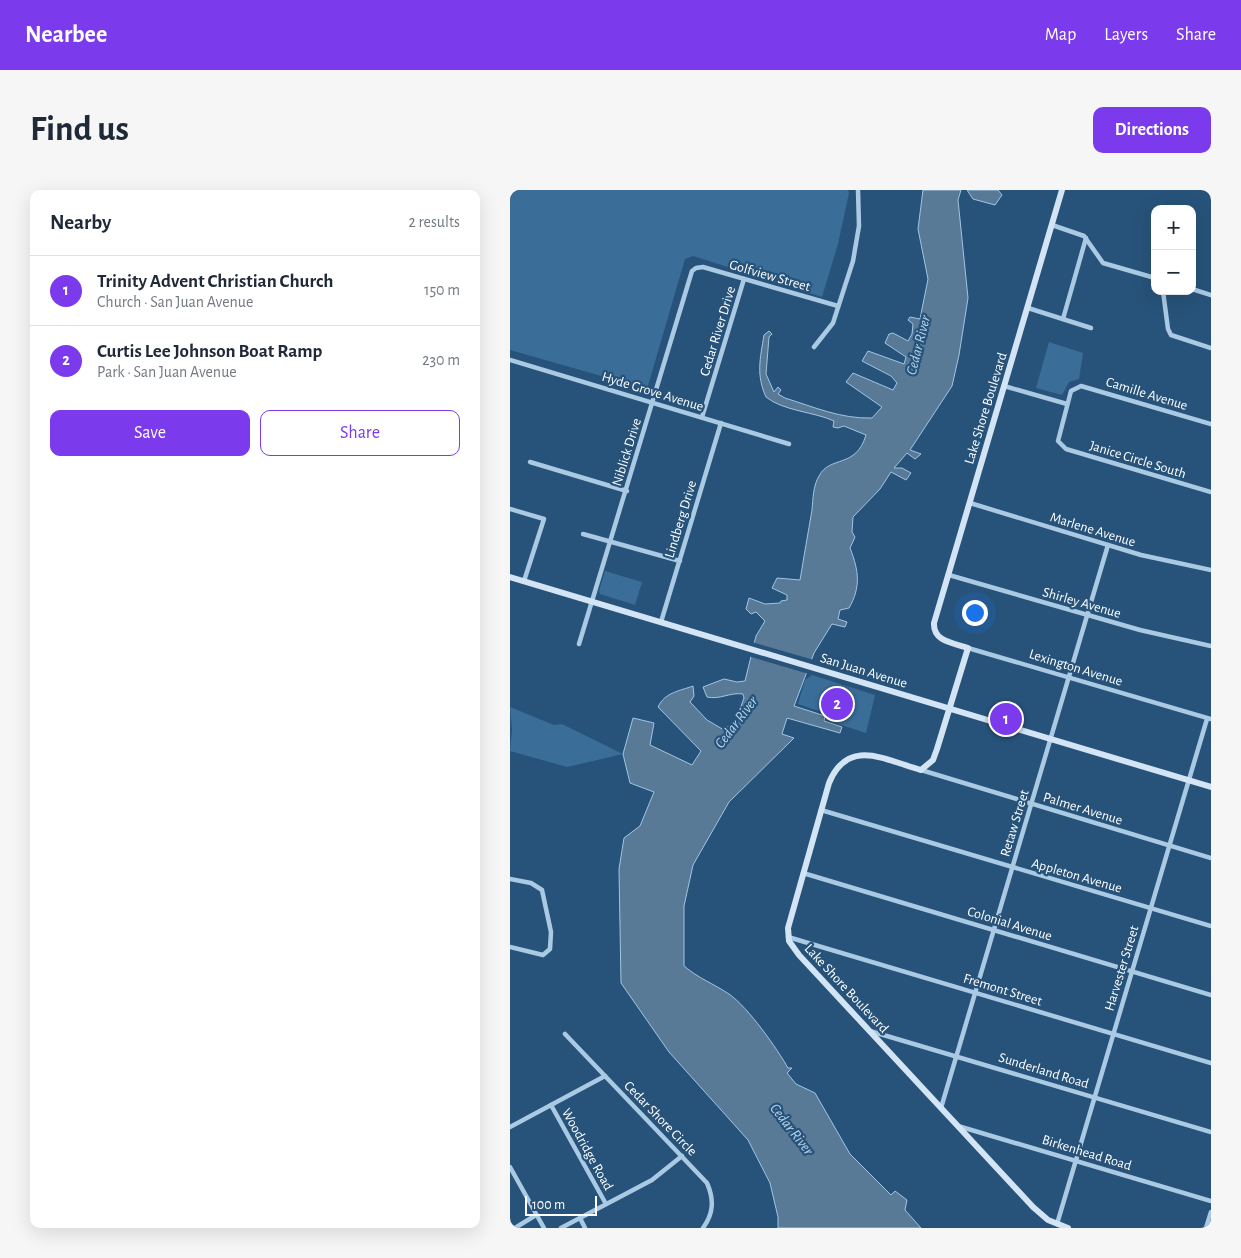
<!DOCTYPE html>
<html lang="en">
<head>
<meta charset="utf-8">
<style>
	:root { --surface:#fff; --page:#f6f6f7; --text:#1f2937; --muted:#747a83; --line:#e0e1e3; --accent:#7c3aed }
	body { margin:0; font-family:"Alegreya Sans",sans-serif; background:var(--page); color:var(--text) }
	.controls { position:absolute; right:15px; top:15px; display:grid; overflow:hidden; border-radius:10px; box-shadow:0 5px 20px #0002 }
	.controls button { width:45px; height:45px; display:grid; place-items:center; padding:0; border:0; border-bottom:1px solid var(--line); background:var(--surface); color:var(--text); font:25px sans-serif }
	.scale { position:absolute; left:15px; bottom:12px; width:72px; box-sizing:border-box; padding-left:5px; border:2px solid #fff; border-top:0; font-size:14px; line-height:18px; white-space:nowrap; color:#fff; -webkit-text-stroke:4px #27537a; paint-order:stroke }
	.you { position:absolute; left:464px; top:422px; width:18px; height:18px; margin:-12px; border:4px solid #fff; border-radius:50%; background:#1a73e8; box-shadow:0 0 0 8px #1a73e833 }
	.badge { display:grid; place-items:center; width:32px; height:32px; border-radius:50%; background:var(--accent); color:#fff; font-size:16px; font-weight:700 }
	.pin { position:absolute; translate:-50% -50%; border:2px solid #fff; box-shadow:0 1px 5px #0006 }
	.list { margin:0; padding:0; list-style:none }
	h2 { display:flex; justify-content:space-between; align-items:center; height:65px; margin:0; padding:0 20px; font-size:21px }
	h2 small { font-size:16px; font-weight:400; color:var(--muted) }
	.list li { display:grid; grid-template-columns:32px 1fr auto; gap:15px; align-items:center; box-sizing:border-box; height:70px; padding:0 20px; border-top:1px solid var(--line) }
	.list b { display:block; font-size:19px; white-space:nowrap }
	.list p { margin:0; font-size:16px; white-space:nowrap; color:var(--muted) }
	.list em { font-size:16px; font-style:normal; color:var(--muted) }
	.actions { display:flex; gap:10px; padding:15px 20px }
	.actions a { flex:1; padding:11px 0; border:1px solid var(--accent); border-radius:10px; text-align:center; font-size:18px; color:var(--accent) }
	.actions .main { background:var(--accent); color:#fff }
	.map { position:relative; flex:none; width:701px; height:1038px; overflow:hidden; border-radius:10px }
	header { display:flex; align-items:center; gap:30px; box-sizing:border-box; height:70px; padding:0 25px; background:var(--accent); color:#fff }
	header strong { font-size:24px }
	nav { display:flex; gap:28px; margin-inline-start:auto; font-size:18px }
	.intro { display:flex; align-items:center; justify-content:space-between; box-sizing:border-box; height:120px; padding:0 30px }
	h1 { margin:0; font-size:35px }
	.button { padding:12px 22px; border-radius:10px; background:var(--accent); color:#fff; font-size:18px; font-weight:700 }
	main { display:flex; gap:30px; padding:0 30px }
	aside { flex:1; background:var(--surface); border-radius:10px; box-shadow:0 5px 20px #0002 }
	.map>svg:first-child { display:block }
	.green { fill:#3a6d98 }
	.water { fill:#597a96; stroke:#9fc6e4 }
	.pier { fill:#27537a }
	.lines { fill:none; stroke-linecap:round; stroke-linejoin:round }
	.street { stroke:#aacae4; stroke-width:4.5 }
	.secondary { stroke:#d3e4f4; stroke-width:6 }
	.labels { text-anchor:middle; stroke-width:4.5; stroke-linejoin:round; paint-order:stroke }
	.street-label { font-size:14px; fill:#fff; stroke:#27537a }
	.water-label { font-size:15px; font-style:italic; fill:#b5d3ec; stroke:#27537a }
</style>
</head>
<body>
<header>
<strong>Nearbee</strong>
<nav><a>Map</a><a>Layers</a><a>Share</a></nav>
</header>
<div class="intro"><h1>Find us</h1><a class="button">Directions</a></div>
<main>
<aside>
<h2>Nearby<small>2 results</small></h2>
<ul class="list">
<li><span class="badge">1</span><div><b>Trinity Advent Christian Church</b><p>Church · San Juan Avenue</p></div><em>150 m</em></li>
<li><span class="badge">2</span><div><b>Curtis Lee Johnson Boat Ramp</b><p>Park · San Juan Avenue</p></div><em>230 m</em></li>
</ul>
<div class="actions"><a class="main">Save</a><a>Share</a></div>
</aside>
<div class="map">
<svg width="701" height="1038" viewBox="0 0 701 1038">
	<rect width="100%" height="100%" fill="#27537a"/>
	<!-- green -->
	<g class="green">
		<path d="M0,0H338L339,3L328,54L312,107L183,66L175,69L137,199L0,160Z"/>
		<path d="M539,152L573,163L569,189L559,192L552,205L526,198Z"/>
		<path d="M95,381L132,392L125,415L90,404L89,401Z"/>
		<path d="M302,485L365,505L356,543L316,530L318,524L288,514L295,490Z"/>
		<path d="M0,517L44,535L52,534L113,564L57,577L0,561L2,540Z"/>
	</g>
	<!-- water -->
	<g class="water">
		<path d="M413,0H451L448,10L458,108L449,165L442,196L400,260L411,264L405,269L397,263L384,278H392L401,283L396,290L381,282L370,299L343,327L342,342L345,347L340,358C349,381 351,397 339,418L330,420L328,429L337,432L335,437L322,434L304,463L284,516L315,526L314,531L332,537L330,543L277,528L272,544L284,548L219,612L183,675L174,716V776C188,788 204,794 219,804C238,817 268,860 278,878H282L277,883L286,894L305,903L340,964L381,1005L385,1001L397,1010L395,1020L411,1038H268V1027L260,993L238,950L159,862L111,793L109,679L114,648L130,636L144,602L120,593L113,564L123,528L144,533L140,555L182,575L191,561L148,517C155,502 170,501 183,496L184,506L180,512L197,530L214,540L226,530L234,508L233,504C220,502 210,510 197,507L193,497L214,489L227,492L235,491L246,446L255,431L246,422L241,424L236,419L239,408L255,414L270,413L271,411L277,410V405L262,398L267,388L290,390C294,366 298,343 302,320C303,309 303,296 309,286C320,265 346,279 356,245L334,236L328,238L323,237L324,231C305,222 273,221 256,207C246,185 250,169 254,145L259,141L262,144L259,147L256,184L264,202L268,197L271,200L268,204L275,208C304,217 331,229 362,228L372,217L336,192L343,183L383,200L387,193L381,186L352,171L358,161L394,174L396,167L375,153L379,144L383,143L398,151L402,144L403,134L398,130L400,127L410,129L418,89L408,39Z"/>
		<path d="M457,0H488L492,5L485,15L463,9Z"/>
	</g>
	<!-- pier -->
	<path class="pier" d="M242,452L304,470L299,484L238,466Z"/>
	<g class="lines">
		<!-- street -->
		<g class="street">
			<path d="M542,35L574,46L593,73L645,88"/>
			<path d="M682,99L701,105"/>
			<path d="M653,101L658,139L661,145L701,158"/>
			<path d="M518,118L581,138"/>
			<path d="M553,129L576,48"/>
			<path d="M304,157L323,133L343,71L349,36L348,0"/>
			<path d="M0,170L279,254"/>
			<path d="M494,196L557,214"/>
			<path d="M192,227L234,89"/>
			<path d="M701,234L571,196L561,201L548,251L556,259L701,302"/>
			<path d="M20,272L117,301"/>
			<path d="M460,313L631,365L701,380"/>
			<path d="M0,319L34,329L14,391"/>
			<path d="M73,344L170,371"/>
			<path d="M439,385L630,440L701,456"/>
			<path d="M151,432L211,233"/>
			<path d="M69,454L182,81L186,78L193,77L328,116"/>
			<path d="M458,458L701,529"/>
			<path d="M411,580L701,668"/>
			<path d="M311,620L701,736"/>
			<path d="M293,683L701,805"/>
			<path d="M0,689L21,693L32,700L41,742L40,759L33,765L0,757"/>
			<path d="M278,747L701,873"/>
			<path d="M360,841L701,942"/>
			<path d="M55,844L197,993C204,1009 204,1023 193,1038"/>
			<path d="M41,915L96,1014"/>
			<path d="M431,918L598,355"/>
			<path d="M448,936L701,1011"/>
			<path d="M0,937L95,886"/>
			<path d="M0,977L34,1038"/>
			<path d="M70,1028L75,1038"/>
			<path d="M547,1034L697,529"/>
			<path d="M5,1038L26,1025"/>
			<path d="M51,1038L142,990L172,966"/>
			<path d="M696,1038L701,1022"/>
		</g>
		<!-- secondary -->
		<g class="secondary">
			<path d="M552,0L424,433C423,452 444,453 458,458L427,559L423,570L411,580C375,570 338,547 319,593L278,738L279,751L289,765L523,1017L538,1030L558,1038"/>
			<path d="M0,387L701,597"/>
		</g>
	</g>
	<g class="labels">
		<!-- street labels -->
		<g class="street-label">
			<text transform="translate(260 85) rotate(16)" y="5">Golfview Street</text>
			<text transform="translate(207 141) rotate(-73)" y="5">Cedar River Drive</text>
			<text transform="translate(143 201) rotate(17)" y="5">Hyde Grove Avenue</text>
			<text transform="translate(637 203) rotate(17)" y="5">Camille Avenue</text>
			<text transform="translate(475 218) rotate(-73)" y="5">Lake Shore Boulevard</text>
			<text transform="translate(116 262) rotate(-73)" y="5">Niblick Drive</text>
			<text transform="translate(628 269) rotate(17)" y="5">Janice Circle South</text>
			<text transform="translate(170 329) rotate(-73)" y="5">Lindberg Drive</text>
			<text transform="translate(583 339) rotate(17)" y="5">Marlene Avenue</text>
			<text transform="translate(572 412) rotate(16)" y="5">Shirley Avenue</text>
			<text transform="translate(566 477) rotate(17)" y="5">Lexington Avenue</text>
			<text transform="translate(354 480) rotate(17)" y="5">San Juan Avenue</text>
			<text transform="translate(573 618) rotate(17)" y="5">Palmer Avenue</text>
			<text transform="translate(504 633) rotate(-73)" y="5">Retaw Street</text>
			<text transform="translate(567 685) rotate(16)" y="5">Appleton Avenue</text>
			<text transform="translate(500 733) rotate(17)" y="5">Colonial Avenue</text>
			<text transform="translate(611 778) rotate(-73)" y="5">Harvester Street</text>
			<text transform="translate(337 798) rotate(47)" y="5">Lake Shore Boulevard</text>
			<text transform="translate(493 799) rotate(17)" y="5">Fremont Street</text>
			<text transform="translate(534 880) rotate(17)" y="5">Sunderland Road</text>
			<text transform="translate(151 928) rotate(46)" y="5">Cedar Shore Circle</text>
			<text transform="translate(78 959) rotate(61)" y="5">Woodridge Road</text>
			<text transform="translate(577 962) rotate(17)" y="5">Birkenhead Road</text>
		</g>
		<!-- water labels -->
		<g class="water-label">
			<text transform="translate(408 155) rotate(-76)" y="5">Cedar River</text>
			<text transform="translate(226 532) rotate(-53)" y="5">Cedar River</text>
			<text transform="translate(282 939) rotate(52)" y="5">Cedar River</text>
		</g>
	</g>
</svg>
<div class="controls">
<button>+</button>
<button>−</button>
</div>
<div class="scale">100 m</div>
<div class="you"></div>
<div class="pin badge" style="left:496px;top:529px">1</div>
<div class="pin badge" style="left:327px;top:514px">2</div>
</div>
</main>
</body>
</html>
